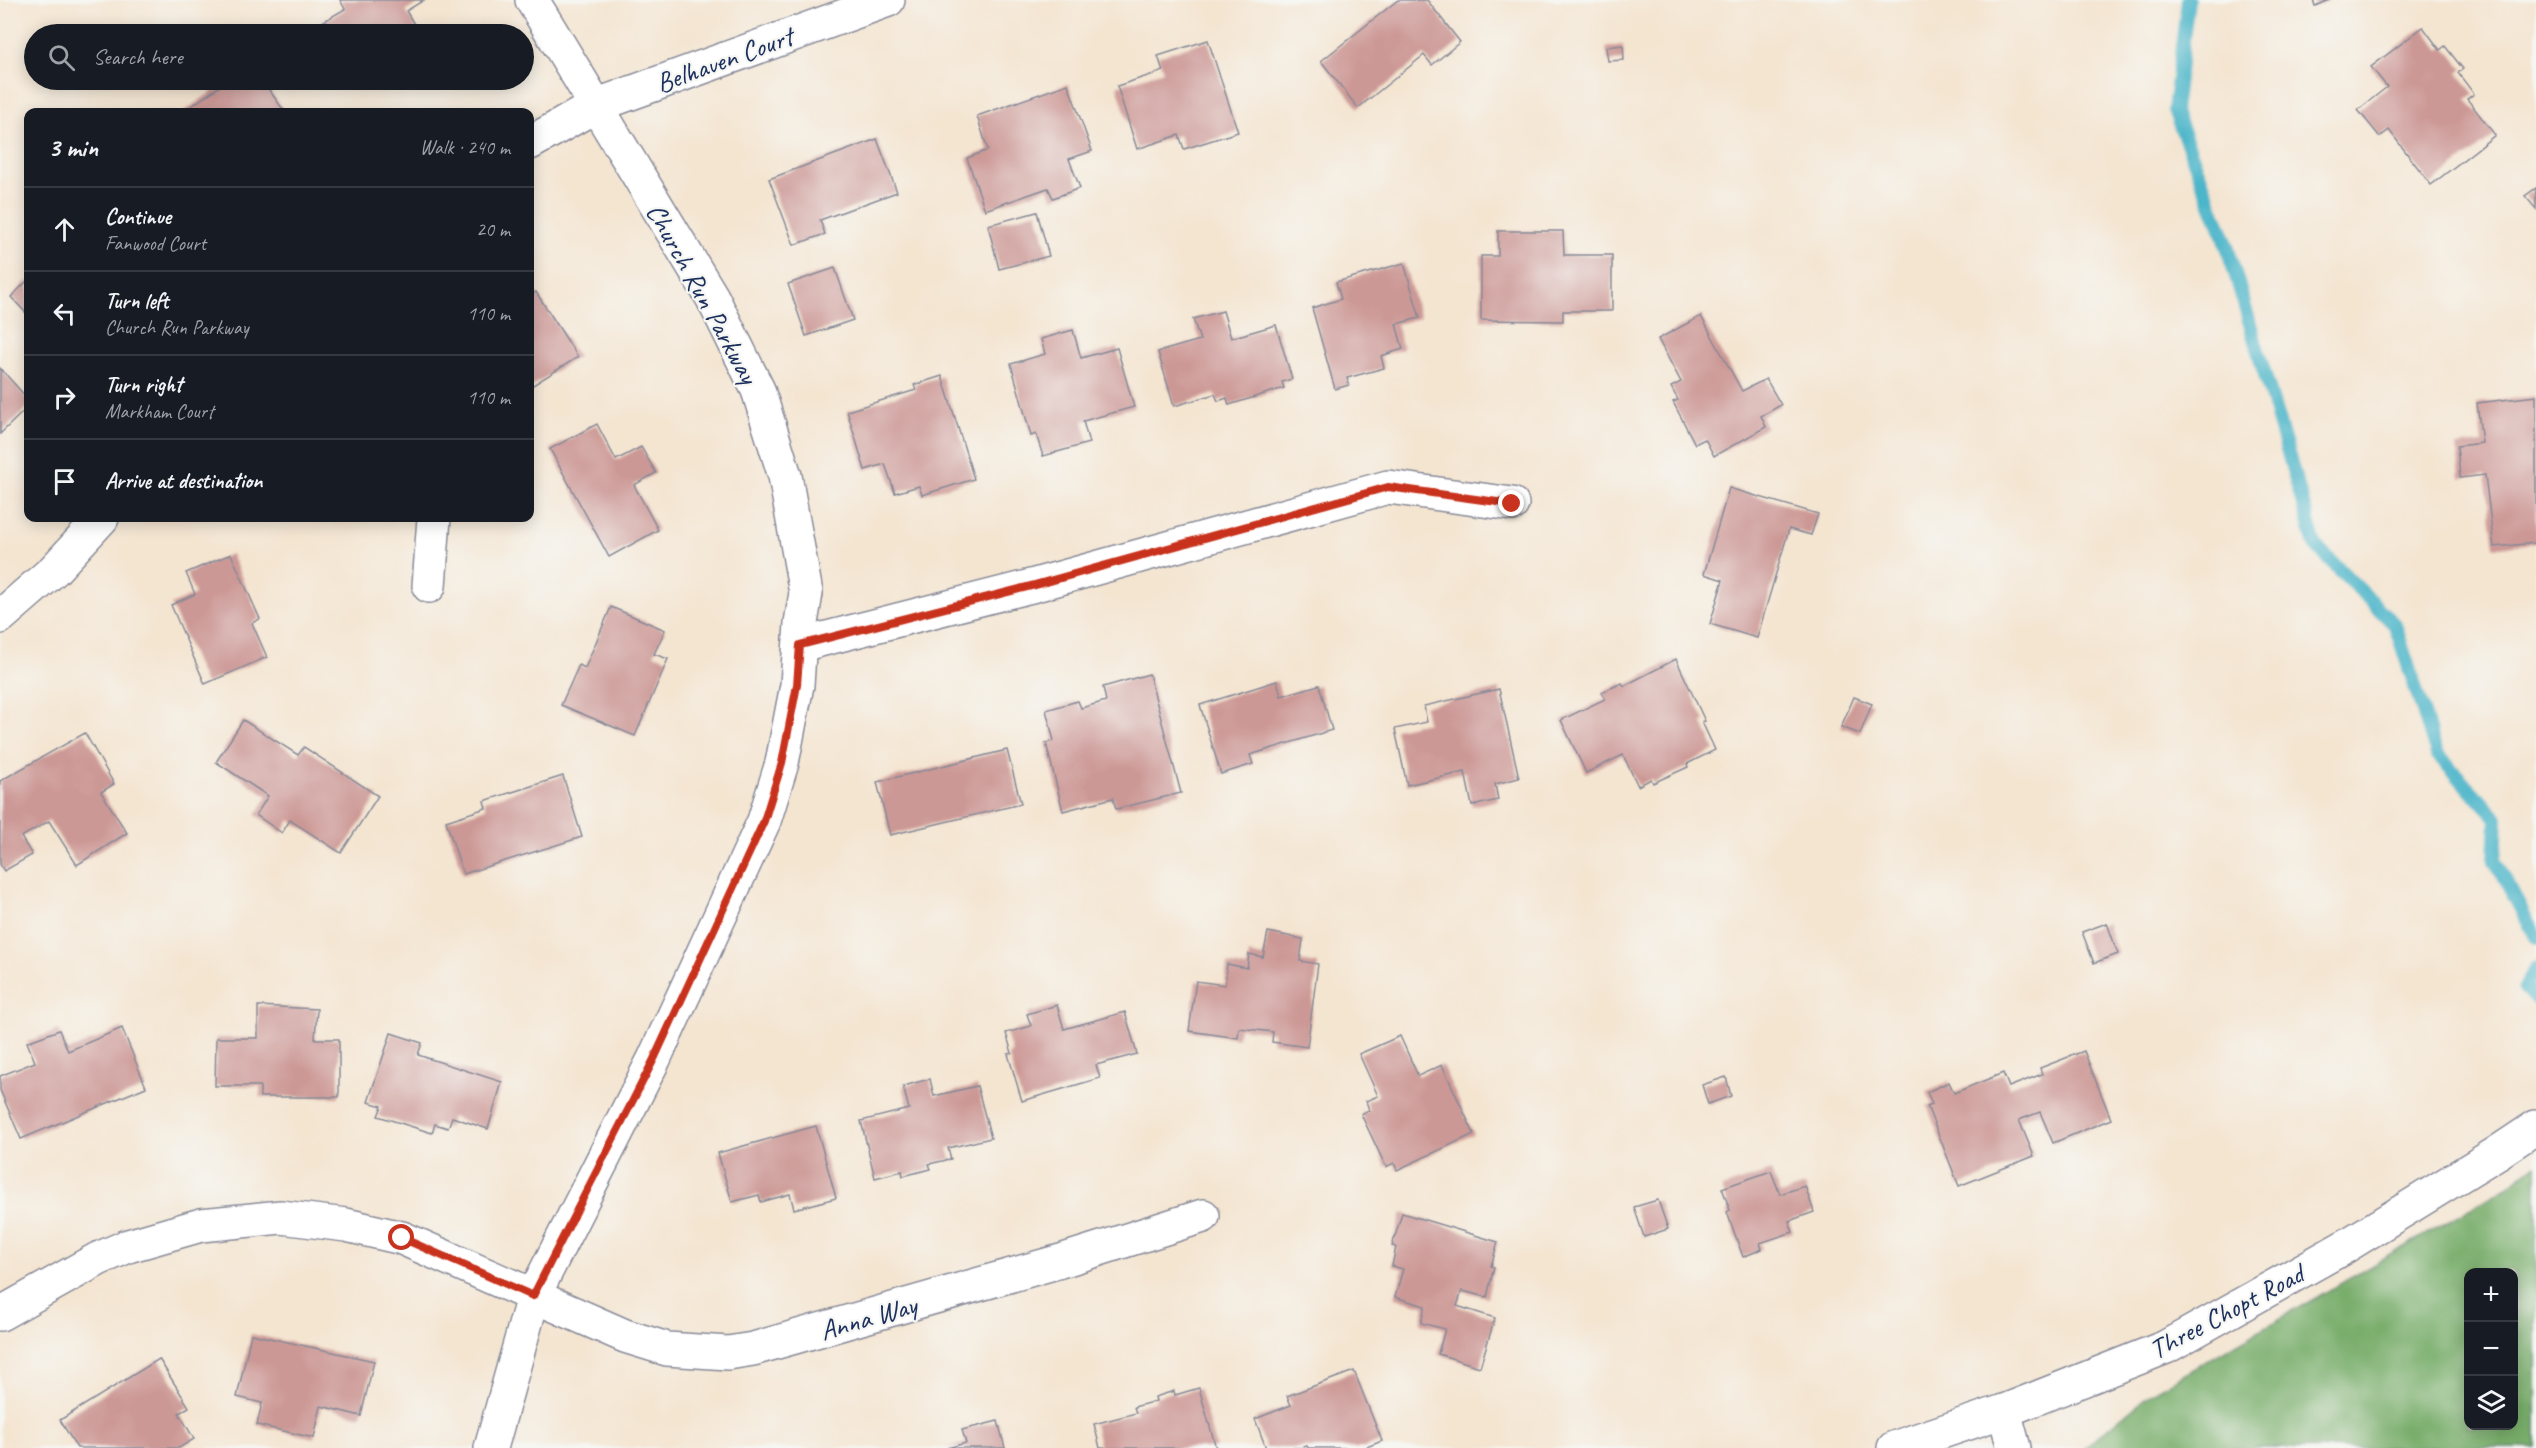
<!DOCTYPE html>
<html lang="en">
<head>
<meta charset="utf-8">
<style>
	:root { --surface:#171b24; --page:#242831; --text:#f1f3f6; --muted:#9ea1a6; --line:#363941 }
	body { margin:0; font-family:Caveat,sans-serif; background:var(--page); color:var(--text) }
	.controls { position:absolute; right:18px; bottom:18px; display:grid; overflow:hidden; border-radius:12px; box-shadow:0 3px 15px #0003 }
	.controls button { width:54px; height:54px; display:grid; place-items:center; padding:0; border:0; border-bottom:2px solid var(--line); background:var(--surface); color:var(--text); font:30px sans-serif }
	.stop { position:absolute; width:18px; height:18px; margin:-14px; border:4px solid #c8321e; border-radius:50%; background:#fff }
	.stop.end { background:#c8321e; border-color:#fff; box-shadow:0 2px 6px #0008 }
	.list { margin:0; padding:0; list-style:none }
	h2 { display:flex; justify-content:space-between; align-items:center; height:78px; margin:0; padding:0 24px; font-size:26px }
	h2 small { font-size:20px; font-weight:400; color:var(--muted) }
	.list li { display:grid; grid-template-columns:39px 1fr auto; gap:18px; align-items:center; box-sizing:border-box; height:84px; padding:0 24px; border-top:2px solid var(--line) }
	.list b { display:block; font-size:22px; white-space:nowrap }
	.list p { margin:0; font-size:20px; white-space:nowrap; color:var(--muted) }
	.list em { font-size:20px; font-style:normal; color:var(--muted) }
	.icon { flex:none; width:33px; height:33px; fill:none; stroke:currentColor; stroke-width:2; stroke-linecap:round; stroke-linejoin:round }
	.map { position:relative; flex:none; width:2536px; height:1448px; overflow:hidden }
	.search { position:absolute; background:var(--surface); box-shadow:0 3px 15px #0003; left:24px; top:24px; width:510px; height:66px; display:flex; align-items:center; gap:15px; box-sizing:border-box; padding:0 21px; border-radius:33px; color:var(--muted); font-size:22px }
	.panel { position:absolute; background:var(--surface); box-shadow:0 3px 15px #0003; left:24px; top:108px; width:510px; height:414px; border-radius:12px }
	.map>svg:first-child { display:block }
	.forest { fill:#78ad6a; stroke:#4a6e64; stroke-width:1.5; fill-rule:evenodd }
	.lines { fill:none; stroke-linecap:round; stroke-linejoin:round }
	.stream { stroke:#4bb5c9; stroke-width:14 }
	.building { fill:#cc9895 }
	.minor-casing { stroke:#888a98; stroke-width:36 }
	.major-casing { stroke:#888a98; stroke-width:36 }
	.minor { stroke:#fff; stroke-width:33 }
	.major { stroke:#fff; stroke-width:33 }
	.route { stroke:#c8321e; stroke-width:8 }
	.labels { text-anchor:middle; stroke-width:4.5; stroke-linejoin:round; paint-order:stroke }
	.street-label { font-size:28px; fill:#1b2f5e; stroke:#f6f6f2 }
</style>
</head>
<body>
<div class="map">
<svg width="2536" height="1448" viewBox="0 0 2536 1448">
	<rect width="100%" height="100%" fill="#f6f6f2"/>
	<filter id="ink" filterUnits="userSpaceOnUse"><feTurbulence type="fractalNoise" baseFrequency=".0167" numOctaves="2"/><feDisplacementMap in="SourceGraphic" scale="12" xChannelSelector="R" yChannelSelector="G"/><feConvolveMatrix kernelMatrix="1 2 1 2 8 2 1 2 1" color-interpolation-filters="sRGB"/></filter>
	<filter id="wash" filterUnits="userSpaceOnUse"><feTurbulence type="fractalNoise" baseFrequency=".008" numOctaves="4" result="noise"/><feDisplacementMap in="SourceGraphic" scale="24" xChannelSelector="R" yChannelSelector="G"/><feGaussianBlur stdDeviation="1.35" result="paint"/><feColorMatrix in="noise" values="0 0 0 0 0 0 0 0 0 0 0 0 0 0 0 0 0 1.4 0 .05"/><feComposite in="paint" operator="in"/></filter>
	<g filter="url(#wash)">
		<rect width="100%" height="100%" fill="#f4e5d1"/>
		<!-- forest -->
		<path class="forest" d="M2536,1164V1448H2084L2151,1393L2506,1188ZM2468,1272H2514V1426H2468Z"/>
		<g class="lines">
			<!-- stream -->
			<g class="stream">
				<path d="M2188,0L2174,110L2225,239L2315,545L2395,625L2437,754L2497,818L2495,861L2536,937"/>
				<path d="M2536,968L2525,988L2536,999"/>
			</g>
		</g>
		<g id="blocks">
			<!-- building -->
			<g class="building">
				<path d="M340,0H424L406,11L420,34H309L307,31L345,9Z"/>
				<path d="M1398,0H1427L1460,42L1432,65L1424,55L1358,108L1321,61Z"/>
				<path d="M2313,0H2330L2315,6Z"/>
				<path d="M2423,27L2440,50L2445,46L2463,69L2458,73L2474,94L2467,99L2495,135L2431,185L2389,130L2380,137L2358,110L2387,87L2371,67Z"/>
				<path d="M1208,40L1238,132L1184,149L1179,135L1137,149L1117,86L1163,71L1158,56Z"/>
				<path d="M1623,45L1624,60L1608,61L1606,47Z"/>
				<path d="M215,80H262L285,112H183L220,86Z"/>
				<path d="M1068,84L1092,151L1069,159L1080,188L1053,198L1048,188L985,210L967,158L988,150L977,116Z"/>
				<path d="M877,139L897,192L820,220L825,234L794,245L769,179Z"/>
				<path d="M2536,188V209L2525,196Z"/>
				<path d="M1037,212L1049,256L999,269L988,225Z"/>
				<path d="M1498,231H1563L1564,255H1612V311H1563V321L1481,320V256H1498Z"/>
				<path d="M1404,263L1420,318L1396,324L1403,349L1381,356L1384,368L1347,378L1349,385L1335,389L1312,308L1341,299L1336,282Z"/>
				<path d="M835,268L853,320L806,336L788,284Z"/>
				<path d="M28,280V315L11,297Z"/>
				<path d="M536,292L578,357L530,387V296Z"/>
				<path d="M1223,311L1231,338L1276,325L1292,379L1282,382L1284,388L1229,405L1227,398L1218,401L1215,394L1174,406L1158,352L1200,340L1193,319Z"/>
				<path d="M1701,316L1742,391L1766,379L1781,405L1761,416L1766,427L1714,456L1705,439L1695,444L1673,402L1678,400L1671,387L1681,382L1658,339Z"/>
				<path d="M1073,330L1081,358L1117,348L1134,407L1083,421L1089,443L1043,456L1036,434L1031,436L1011,364L1045,354L1041,339Z"/>
				<path d="M0,368L28,399V407L0,434Z"/>
				<path d="M942,376L974,479L922,495L919,486L895,493L885,464L865,470L847,411L916,390L914,385Z"/>
				<path d="M2536,396V543L2494,547L2485,475L2460,478L2457,446L2482,443L2477,403Z"/>
				<path d="M597,424L616,460L641,447L656,473L634,485L658,530L609,557L550,449Z"/>
				<path d="M1729,488L1818,514L1811,535L1789,529L1757,638L1710,624L1723,580L1704,574Z"/>
				<path d="M231,554L260,619L252,623L267,657L205,684L171,605L195,594L186,573Z"/>
				<path d="M611,607L665,630L654,654L668,659L635,736L561,705L579,665L585,668Z"/>
				<path d="M1676,659L1705,721L1702,722L1715,750L1687,764L1688,767L1653,783L1651,779L1638,786L1623,755L1586,773L1561,720L1605,699L1602,692L1622,683L1624,686Z"/>
				<path d="M1149,674L1181,793L1116,809L1113,798L1063,811L1046,743L1054,741L1046,710L1078,701L1081,708L1106,701L1103,687Z"/>
				<path d="M1277,681L1281,696L1319,685L1332,730L1250,755L1253,764L1221,774L1200,705Z"/>
				<path d="M1499,689L1519,778L1495,784L1498,800L1472,806L1465,772L1407,785L1395,729L1427,722L1424,706Z"/>
				<path d="M1854,697L1872,704L1860,734L1841,727Z"/>
				<path d="M243,720L298,755L304,747L378,796L341,853L290,820L282,833L256,815L268,796L216,762Z"/>
				<path d="M85,733L114,784L101,792L127,833L77,865L49,821L21,837L32,855L4,871L0,864V781Z"/>
				<path d="M1007,750L1021,804L890,835L877,782Z"/>
				<path d="M563,776L582,837L463,874L446,821L486,808L484,801Z"/>
				<path d="M2107,923L2118,954L2094,963L2082,932Z"/>
				<path d="M1268,932L1303,939L1300,961L1318,964L1307,1047L1272,1042L1273,1032L1239,1028L1238,1038L1189,1031L1196,981L1225,985L1227,964L1247,968L1249,954L1263,957Z"/>
				<path d="M1057,1005L1064,1029L1125,1012L1137,1054L1096,1065L1100,1078L1022,1101L1008,1054L1012,1053L1006,1033L1031,1026L1027,1014Z"/>
				<path d="M258,1006L317,1009L315,1039H339V1097H260V1086H215L216,1038H258Z"/>
				<path d="M122,1028L146,1087L21,1139L0,1090V1076L35,1062L27,1042L59,1030L68,1051Z"/>
				<path d="M391,1033L422,1043L418,1055L502,1082L488,1129L452,1117L448,1128L435,1124L432,1133L378,1116L382,1106L368,1102Z"/>
				<path d="M1400,1036L1418,1076L1442,1065L1474,1134L1397,1170L1394,1163L1386,1167L1361,1114L1369,1110L1366,1101L1378,1096L1359,1054Z"/>
				<path d="M2084,1051L2111,1119L2053,1143L2040,1112L2019,1120L2034,1156L1959,1186L1927,1106L1932,1104L1927,1092L1949,1082L1954,1093L2003,1073L2009,1087L2042,1074L2040,1068Z"/>
				<path d="M1726,1077L1731,1096L1708,1104L1702,1085Z"/>
				<path d="M930,1079L934,1096L977,1086L991,1138L948,1148L951,1159L929,1164L931,1169L903,1176L902,1171L875,1178L861,1121L909,1109L903,1086Z"/>
				<path d="M816,1126L836,1198L794,1209L790,1194L761,1202L759,1195L732,1202L718,1153Z"/>
				<path d="M1771,1171L1780,1194L1805,1186L1814,1212L1789,1221L1793,1232L1760,1243L1762,1249L1743,1257L1727,1212L1730,1210L1722,1188Z"/>
				<path d="M1658,1200L1668,1229L1644,1237L1634,1207Z"/>
				<path d="M1402,1213L1498,1242L1491,1266L1494,1267L1487,1297L1462,1291L1457,1306L1495,1318L1480,1367L1438,1354L1445,1329L1421,1323L1425,1306L1395,1297L1403,1269L1392,1266L1396,1247L1392,1246Z"/>
				<path d="M251,1334L374,1361L361,1416L321,1406L314,1438L257,1425L262,1403L237,1397Z"/>
				<path d="M159,1359L189,1407L179,1413L194,1439L179,1448H77L60,1420Z"/>
				<path d="M1354,1371L1382,1441L1364,1448H1308L1307,1446L1301,1448H1266L1255,1419L1291,1405L1287,1396Z"/>
				<path d="M1199,1388L1216,1448H1100L1094,1424L1136,1413L1134,1407L1156,1401L1155,1397L1174,1391L1175,1395Z"/>
				<path d="M998,1421L1005,1448H947L966,1443L962,1430Z"/>
			</g>
		</g>
	</g>
	<g filter="url(#ink)">
		<use href="#blocks" fill-opacity="0" stroke="#888a98" stroke-width="1.5"/>
		<g class="lines">
			<defs>
				<g id="minor">
					<path d="M530,143L595,106L888,0"/>
					<path d="M429,586L434,518"/>
					<path d="M0,617L54,570L102,518"/>
					<path d="M800,645L1035,585L1388,487L1512,504"/>
					<path d="M0,1314L98,1259L128,1246L201,1225L281,1217L346,1225L402,1238L625,1336L667,1349L728,1353L753,1349L1064,1260L1203,1216"/>
					<path d="M2004,1411L2014,1448"/>
					<path d="M491,1448L533,1297L654,1059L764,821L782,763L797,685L801,623L806,593L785,476L758,390L712,297L532,0"/>
				</g>
				<path id="major" d="M1894,1448L2004,1411L2166,1347L2346,1246L2497,1153L2536,1127"/>
			</defs>
			<!-- minor casing -->
			<use href="#minor" class="minor-casing"/>
			<!-- major casing -->
			<use href="#major" class="major-casing"/>
			<!-- minor -->
			<use href="#minor" class="minor"/>
			<!-- major -->
			<use href="#major" class="major"/>
		</g>
	</g>
	<g class="lines" filter="url(#ink)">
		<!-- route -->
		<path class="route" d="M402,1238L533,1296L654,1059L764,821L782,763L797,685L800,645L1035,585L1388,487L1512,504"/>
	</g>
	<g class="labels">
		<!-- street labels -->
		<g class="street-label">
			<text transform="translate(724 59) rotate(-20)" y="10">Belhaven Court</text>
			<text transform="translate(703 293) rotate(61)" y="10">Church Run Parkway</text>
			<text transform="translate(2226 1311) rotate(-28)" y="10">Three Chopt Road</text>
			<text transform="translate(868 1317) rotate(-16)" y="10">Anna Way</text>
		</g>
	</g>
</svg>
<div class="controls">
<button>+</button>
<button>−</button>
<button><svg class="icon" aria-label="layers" viewBox="0 0 24 24"><path d="M12 4l9 5-9 5-9-5zM3 14l9 5 9-5"/></svg></button>
</div>
<div class="stop" style="left:402px;top:1238px"></div>
<div class="stop end" style="left:1512px;top:504px"></div>
<div class="search"><svg class="icon" aria-label="search" viewBox="0 0 24 24"><circle cx="10" cy="10" r="6"/><path d="M15 15l6 6"/></svg>Search here</div>
<section class="panel">
<h2>3 min<small>Walk · 240 m</small></h2>
<ul class="list">
<li><svg class="icon" aria-label="ahead" viewBox="0 0 24 24"><path d="M12 20V5M6 11l6-6 6 6"/></svg><div><b>Continue</b><p>Fanwood Court</p></div><em>20 m</em></li>
<li><svg class="icon" aria-label="left" viewBox="0 0 24 24"><path d="M17 20v-9H6M10 6l-5 5 5 5"/></svg><div><b>Turn left</b><p>Church Run Parkway</p></div><em>110 m</em></li>
<li><svg class="icon" aria-label="right" viewBox="0 0 24 24"><path d="M7 20v-9h11M14 6l5 5-5 5"/></svg><div><b>Turn right</b><p>Markham Court</p></div><em>110 m</em></li>
<li><svg class="icon" aria-label="arrive" viewBox="0 0 24 24"><path d="M6 21V4h12l-3 4 3 4H6"/></svg><div><b>Arrive at destination</b></div></li>
</ul>
</section>
</div>
</body>
</html>
